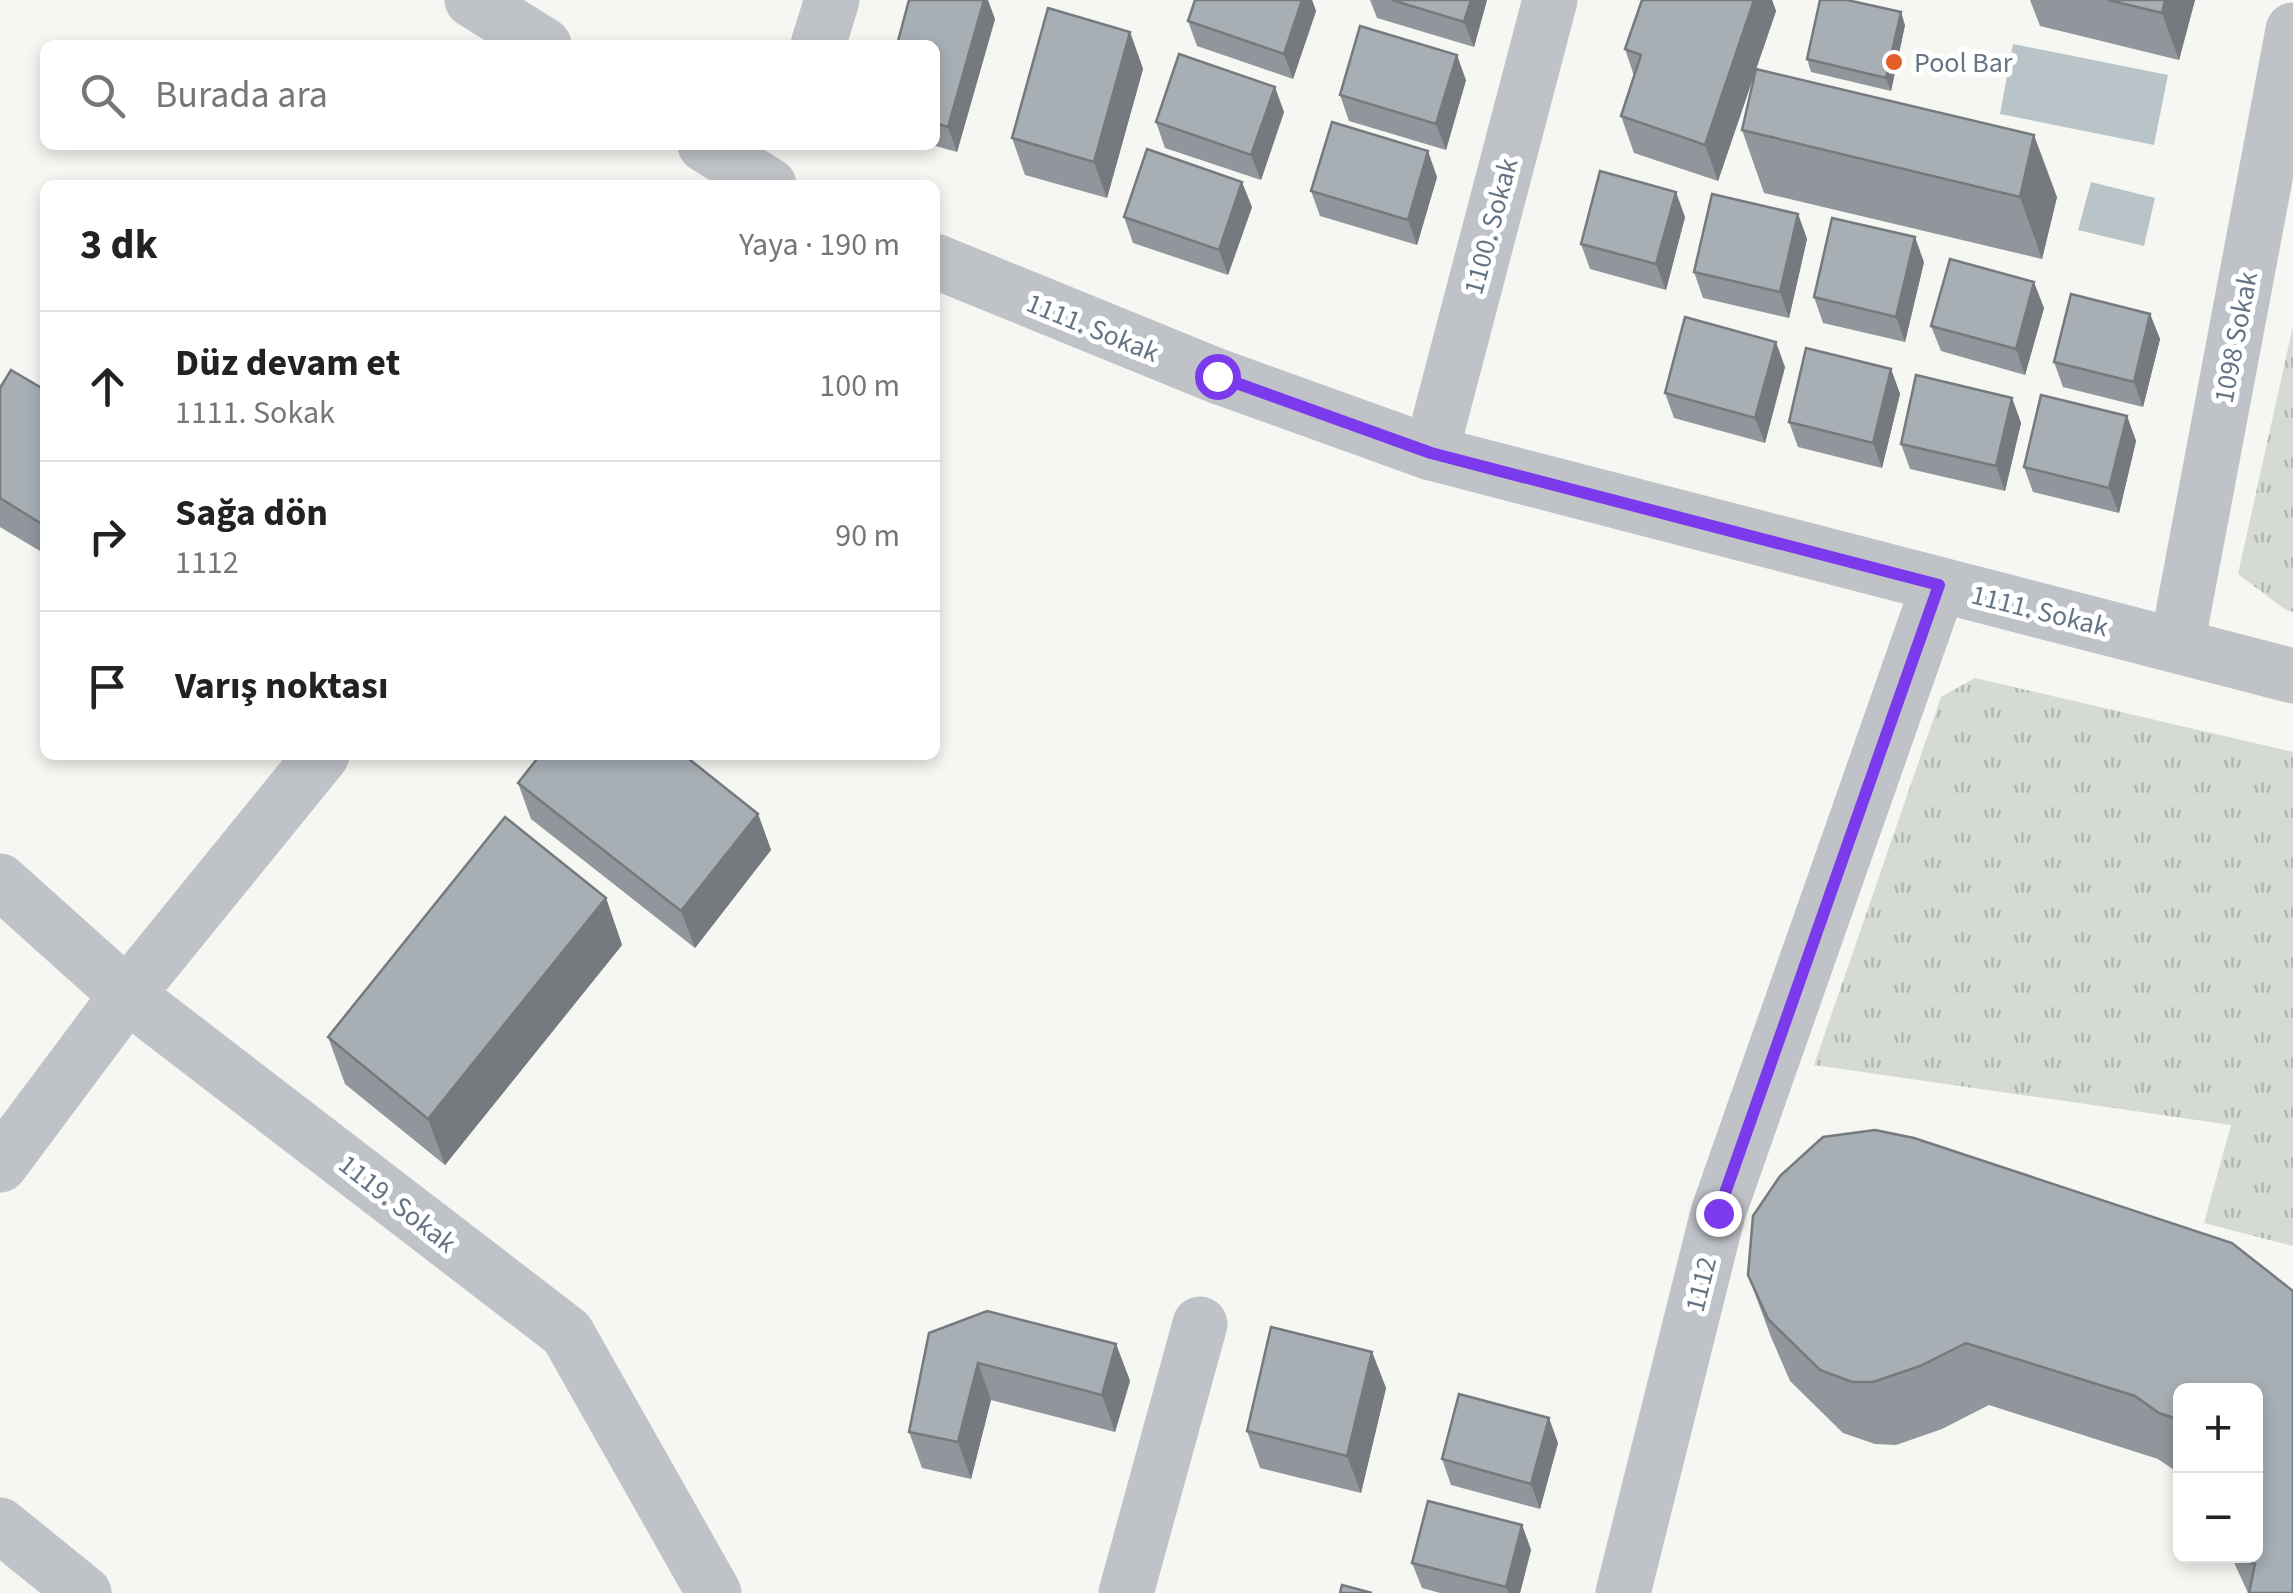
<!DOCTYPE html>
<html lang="tr">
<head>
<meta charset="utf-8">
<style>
	:root { --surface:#fff; --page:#f2f2f2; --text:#222; --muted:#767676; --line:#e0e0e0 }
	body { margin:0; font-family:"Source Sans 3",sans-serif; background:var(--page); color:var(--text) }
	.controls { position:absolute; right:30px; bottom:30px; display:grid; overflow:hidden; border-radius:15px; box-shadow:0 5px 15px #0003 }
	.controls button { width:90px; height:90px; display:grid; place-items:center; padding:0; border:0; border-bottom:2px solid var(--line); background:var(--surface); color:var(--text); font:50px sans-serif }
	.stop { position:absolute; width:30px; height:30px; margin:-22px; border:8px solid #7c3aed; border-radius:50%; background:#fff }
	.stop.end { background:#7c3aed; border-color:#fff; box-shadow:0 2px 10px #0008 }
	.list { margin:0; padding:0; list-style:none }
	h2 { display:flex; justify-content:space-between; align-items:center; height:130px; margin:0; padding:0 40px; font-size:42px }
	h2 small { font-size:32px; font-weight:400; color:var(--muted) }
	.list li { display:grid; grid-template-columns:65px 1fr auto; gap:30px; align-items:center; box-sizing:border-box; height:150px; padding:0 40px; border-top:2px solid var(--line) }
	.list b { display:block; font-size:38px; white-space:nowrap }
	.list p { margin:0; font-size:32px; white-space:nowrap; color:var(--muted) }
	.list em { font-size:32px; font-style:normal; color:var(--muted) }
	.icon { flex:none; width:55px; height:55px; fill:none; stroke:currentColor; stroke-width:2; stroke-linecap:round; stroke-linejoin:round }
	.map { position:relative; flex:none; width:2293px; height:1593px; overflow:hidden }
	.search { position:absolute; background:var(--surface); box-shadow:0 5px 15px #0003; left:40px; top:40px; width:900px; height:110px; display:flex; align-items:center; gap:25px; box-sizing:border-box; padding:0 35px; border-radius:15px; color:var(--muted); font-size:38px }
	.panel { position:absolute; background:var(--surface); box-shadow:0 5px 15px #0003; left:40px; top:180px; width:900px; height:580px; border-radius:15px }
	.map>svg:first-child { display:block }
	.grass { fill:url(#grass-tufts) }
	.water { fill:#b9c4c9 }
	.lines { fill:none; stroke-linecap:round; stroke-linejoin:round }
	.minor { stroke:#bfc2c7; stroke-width:55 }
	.wall { fill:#90969c }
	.shaded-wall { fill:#757a7f }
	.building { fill:#a7afb5; stroke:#757a7f; stroke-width:2.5 }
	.route { stroke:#7c3aed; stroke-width:12 }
	.poi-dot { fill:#e35e26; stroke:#fff; stroke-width:4 }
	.labels { text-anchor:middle; stroke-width:10; stroke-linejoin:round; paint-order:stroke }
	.poi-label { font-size:28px; fill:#657484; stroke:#fff; text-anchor:start }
	.street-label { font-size:28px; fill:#657484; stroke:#fff }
</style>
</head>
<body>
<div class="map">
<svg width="2293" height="1593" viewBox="0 0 2293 1593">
	<defs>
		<pattern id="grass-tufts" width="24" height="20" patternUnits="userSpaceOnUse" patternTransform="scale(2.5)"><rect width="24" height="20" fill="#d5dbd2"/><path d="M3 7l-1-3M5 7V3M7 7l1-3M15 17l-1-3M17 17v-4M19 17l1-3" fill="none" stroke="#b0b6b0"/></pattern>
	</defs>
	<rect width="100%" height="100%" fill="#f6f6f2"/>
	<!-- grass -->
	<g class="grass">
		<path d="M2293,326V612L2286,610L2238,574Z"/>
		<path d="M1975,678L2293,752V1246L2204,1223L2231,1125L1814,1065L1941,697Z"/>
	</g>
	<!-- water -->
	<g class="water">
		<path d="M2013,44L2168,75L2154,145L2000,114Z"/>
		<path d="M2091,182L2155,198L2144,246L2078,230Z"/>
	</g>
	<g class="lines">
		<!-- minor -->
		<g class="minor">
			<path d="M472,0L544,45"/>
			<path d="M818,45L832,0"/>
			<path d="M705,145L769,185"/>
			<path d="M935,261L1217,376L1431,453L2293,676"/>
			<path d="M1431,453L1550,0"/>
			<path d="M2177,645L2293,30"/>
			<path d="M0,881L127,995L567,1333L714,1593"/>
			<path d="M0,1165L127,995L322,755"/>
			<path d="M0,1525L84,1593"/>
			<path d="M1126,1593L1200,1324"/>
			<path d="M1623,1593L1718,1213L1939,585"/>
		</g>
	</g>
	<!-- wall -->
	<g class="wall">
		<path d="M1195,0H1312L1316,11L1293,79L1197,46L1188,21Z"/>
		<path d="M1370,0H1487L1474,47L1377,18Z"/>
		<path d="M1642,0H1772L1776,11L1756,69L2057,197L2042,259L1764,193L1742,130L1756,69L1718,181L1634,153L1621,116L1634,76L1625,49Z"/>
		<path d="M2030,0H2195L2179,60L2040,26Z"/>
		<path d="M995,19L957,152L932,145H935V45Z"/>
		<path d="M1905,25L1891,91L1811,72L1807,59Z"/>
		<path d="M1130,32L1143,69L1107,198L1025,175L1012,138Z"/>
		<path d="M1466,80L1446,150L1349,121L1340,95Z"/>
		<path d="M1284,112L1261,180L1165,148L1156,122Z"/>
		<path d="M1437,177L1417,245L1320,216L1311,191Z"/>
		<path d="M1252,207L1228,275L1133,243L1124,217Z"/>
		<path d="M1798,214L1807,239L1789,318L1703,298L1694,272Z"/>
		<path d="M1685,217L1666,290L1590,269L1581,244Z"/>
		<path d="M1924,262L1905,342L1823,323L1814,297Z"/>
		<path d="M2044,308L2025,375L1941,351L1931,326Z"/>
		<path d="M2150,314L2160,339L2143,407L2063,387L2054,362Z"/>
		<path d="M1785,367L1765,443L1674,418L1665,393Z"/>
		<path d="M1891,369L1900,394L1882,468L1798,447L1789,422Z"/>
		<path d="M0,388L45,390V554L0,527Z"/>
		<path d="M2012,398L2021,423L2005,491L1910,469L1901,444Z"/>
		<path d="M2127,416L2136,441L2119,513L2033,492L2024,467Z"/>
		<path d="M518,783L758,814L771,850L695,948L531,819Z"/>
		<path d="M606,898L622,945L445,1165L345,1084L328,1037Z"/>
		<path d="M2232,1243L2293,1593H2248L2231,1556H2256L2180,1390V1474L2158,1459L1989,1405L1942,1429L1896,1445L1875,1444L1843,1433L1790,1381L1771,1337L1748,1275Z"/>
		<path d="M929,1333L1116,1344L1130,1381L1115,1432L991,1400L971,1479L922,1468L909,1432Z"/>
		<path d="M1372,1352L1386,1388L1361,1493L1260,1468L1247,1431Z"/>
		<path d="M1558,1443L1540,1509L1451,1485L1442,1459Z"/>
		<path d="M1522,1525L1531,1550L1520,1593H1440L1422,1588L1412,1563Z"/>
	</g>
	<!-- shaded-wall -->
	<g class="shaded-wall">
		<path d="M984,0H988L995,19L957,152L948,127Z"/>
		<path d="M1302,0H1312L1316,11L1293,79L1284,54Z"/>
		<path d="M1471,0H1487L1474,47L1464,22Z"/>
		<path d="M1754,0H1772L1776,11L1718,181L1705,145Z"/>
		<path d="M2165,0H2195L2179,60L2162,13Z"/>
		<path d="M1901,12L1905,25L1891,91L1886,78Z"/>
		<path d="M1130,32L1143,69L1107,198L1094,162Z"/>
		<path d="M1457,55L1466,80L1446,150L1436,124Z"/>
		<path d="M1275,87L1284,112L1261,180L1251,155Z"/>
		<path d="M2034,135L2057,197L2042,259L2020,197Z"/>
		<path d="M1428,151L1437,177L1417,245L1408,220Z"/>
		<path d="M1242,182L1252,207L1228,275L1219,250Z"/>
		<path d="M1676,192L1685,217L1666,290L1656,264Z"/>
		<path d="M1798,214L1807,239L1789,318L1780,292Z"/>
		<path d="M1915,237L1924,262L1905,342L1896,317Z"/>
		<path d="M2034,282L2044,308L2025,375L2016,349Z"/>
		<path d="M2150,314L2160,339L2143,407L2134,382Z"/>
		<path d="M1776,342L1785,367L1765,443L1755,418Z"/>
		<path d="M1891,369L1900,394L1882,468L1873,443Z"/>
		<path d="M2012,398L2021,423L2005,491L1996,466Z"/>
		<path d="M2127,416L2136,441L2119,513L2109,488Z"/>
		<path d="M758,814L771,850L695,948L681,911Z"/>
		<path d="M606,898L622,945L445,1165L428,1119Z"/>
		<path d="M1116,1344L1130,1381L1115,1432L1102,1395Z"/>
		<path d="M1372,1352L1386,1388L1361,1493L1347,1456Z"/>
		<path d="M978,1363L991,1400L971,1479L958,1442Z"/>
		<path d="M1549,1418L1558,1443L1540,1509L1531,1484Z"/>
		<path d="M1522,1525L1531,1550L1520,1593H1509L1506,1587Z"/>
	</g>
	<!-- building -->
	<g class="building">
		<path d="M909,0H984L948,127L935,123V45H897Z"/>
		<path d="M1195,0H1302L1284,54L1188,21Z"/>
		<path d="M1392,0H1471L1464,22Z"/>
		<path d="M1642,0H1754L1705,145L1621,116L1641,55L1625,49Z"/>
		<path d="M1820,0H1847L1901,12L1886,78L1807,59Z"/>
		<path d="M2108,0H2165L2162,13Z"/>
		<path d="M1048,8L1130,32L1094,162L1012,138Z"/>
		<path d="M1360,26L1457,55L1436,124L1340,95Z"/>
		<path d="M1179,54L1275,87L1251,155L1156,122Z"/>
		<path d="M1756,69L2034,135L2020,197L1742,130Z"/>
		<path d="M1332,122L1428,151L1408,220L1311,191Z"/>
		<path d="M1147,149L1242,182L1219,250L1124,217Z"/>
		<path d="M1600,171L1676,192L1656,264L1581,244Z"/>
		<path d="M1712,194L1798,214L1780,292L1694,272Z"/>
		<path d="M1832,218L1915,237L1896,317L1814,297Z"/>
		<path d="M1950,259L2034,282L2016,349L1931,326Z"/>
		<path d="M2071,294L2150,314L2134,382L2054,362Z"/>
		<path d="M1685,317L1776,342L1755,418L1665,393Z"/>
		<path d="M1806,348L1891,369L1873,443L1789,422Z"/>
		<path d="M11,370L45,390V526L0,498V388Z"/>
		<path d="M1916,375L2012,398L1996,466L1901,444Z"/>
		<path d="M2041,395L2127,416L2109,488L2024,467Z"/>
		<path d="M540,755H684L758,814L681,911L518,783Z"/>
		<path d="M505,817L606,898L428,1119L328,1037Z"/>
		<path d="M1875,1130L1914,1138L2232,1243L2293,1291V1593H2249L2255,1564L2238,1560L2236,1556H2256V1390H2180V1420L2159,1413L2135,1396L1966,1343L1920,1366L1873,1382H1852L1820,1370L1768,1319L1748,1275L1753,1216L1780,1176L1823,1137Z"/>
		<path d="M987,1311L1116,1344L1102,1395L978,1363L958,1442L909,1432L929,1333Z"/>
		<path d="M1271,1327L1372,1352L1347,1456L1247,1431Z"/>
		<path d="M1459,1394L1549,1418L1531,1484L1442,1459Z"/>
		<path d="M1428,1501L1522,1525L1506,1587L1412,1563Z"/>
		<path d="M1342,1585L1372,1593H1340Z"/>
	</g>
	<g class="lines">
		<!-- route -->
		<path class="route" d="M1217,376L1431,453L1939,585L1718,1213"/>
	</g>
	<!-- markers -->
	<circle class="poi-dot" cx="1894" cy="62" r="10"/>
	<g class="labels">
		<!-- poi labels -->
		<g class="poi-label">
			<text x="1914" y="72">Pool Bar</text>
		</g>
		<!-- street labels -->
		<g class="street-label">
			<text transform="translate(1490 226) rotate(-75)" y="10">1100. Sokak</text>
			<text transform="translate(1093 327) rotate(22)" y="10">1111. Sokak</text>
			<text transform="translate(2235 337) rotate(-79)" y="10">1098 Sokak</text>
			<text transform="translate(2040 610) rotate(14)" y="10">1111. Sokak</text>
			<text transform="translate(398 1203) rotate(38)" y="10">1119. Sokak</text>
			<text transform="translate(1700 1284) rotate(-76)" y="10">1112</text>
		</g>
	</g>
</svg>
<div class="controls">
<button>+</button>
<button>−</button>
</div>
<div class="stop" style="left:1217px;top:376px"></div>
<div class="stop end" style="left:1718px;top:1213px"></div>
<div class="search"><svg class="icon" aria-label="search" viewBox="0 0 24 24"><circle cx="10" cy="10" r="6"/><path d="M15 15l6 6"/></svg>Burada ara</div>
<section class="panel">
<h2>3 dk<small>Yaya · 190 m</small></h2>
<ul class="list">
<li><svg class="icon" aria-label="ahead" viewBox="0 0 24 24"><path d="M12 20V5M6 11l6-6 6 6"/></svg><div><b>Düz devam et</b><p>1111. Sokak</p></div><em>100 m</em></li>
<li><svg class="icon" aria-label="right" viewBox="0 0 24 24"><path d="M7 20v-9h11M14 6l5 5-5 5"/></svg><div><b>Sağa dön</b><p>1112</p></div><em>90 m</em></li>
<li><svg class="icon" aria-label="arrive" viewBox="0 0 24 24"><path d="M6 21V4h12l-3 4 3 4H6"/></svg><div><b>Varış noktası</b></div></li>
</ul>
</section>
</div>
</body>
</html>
